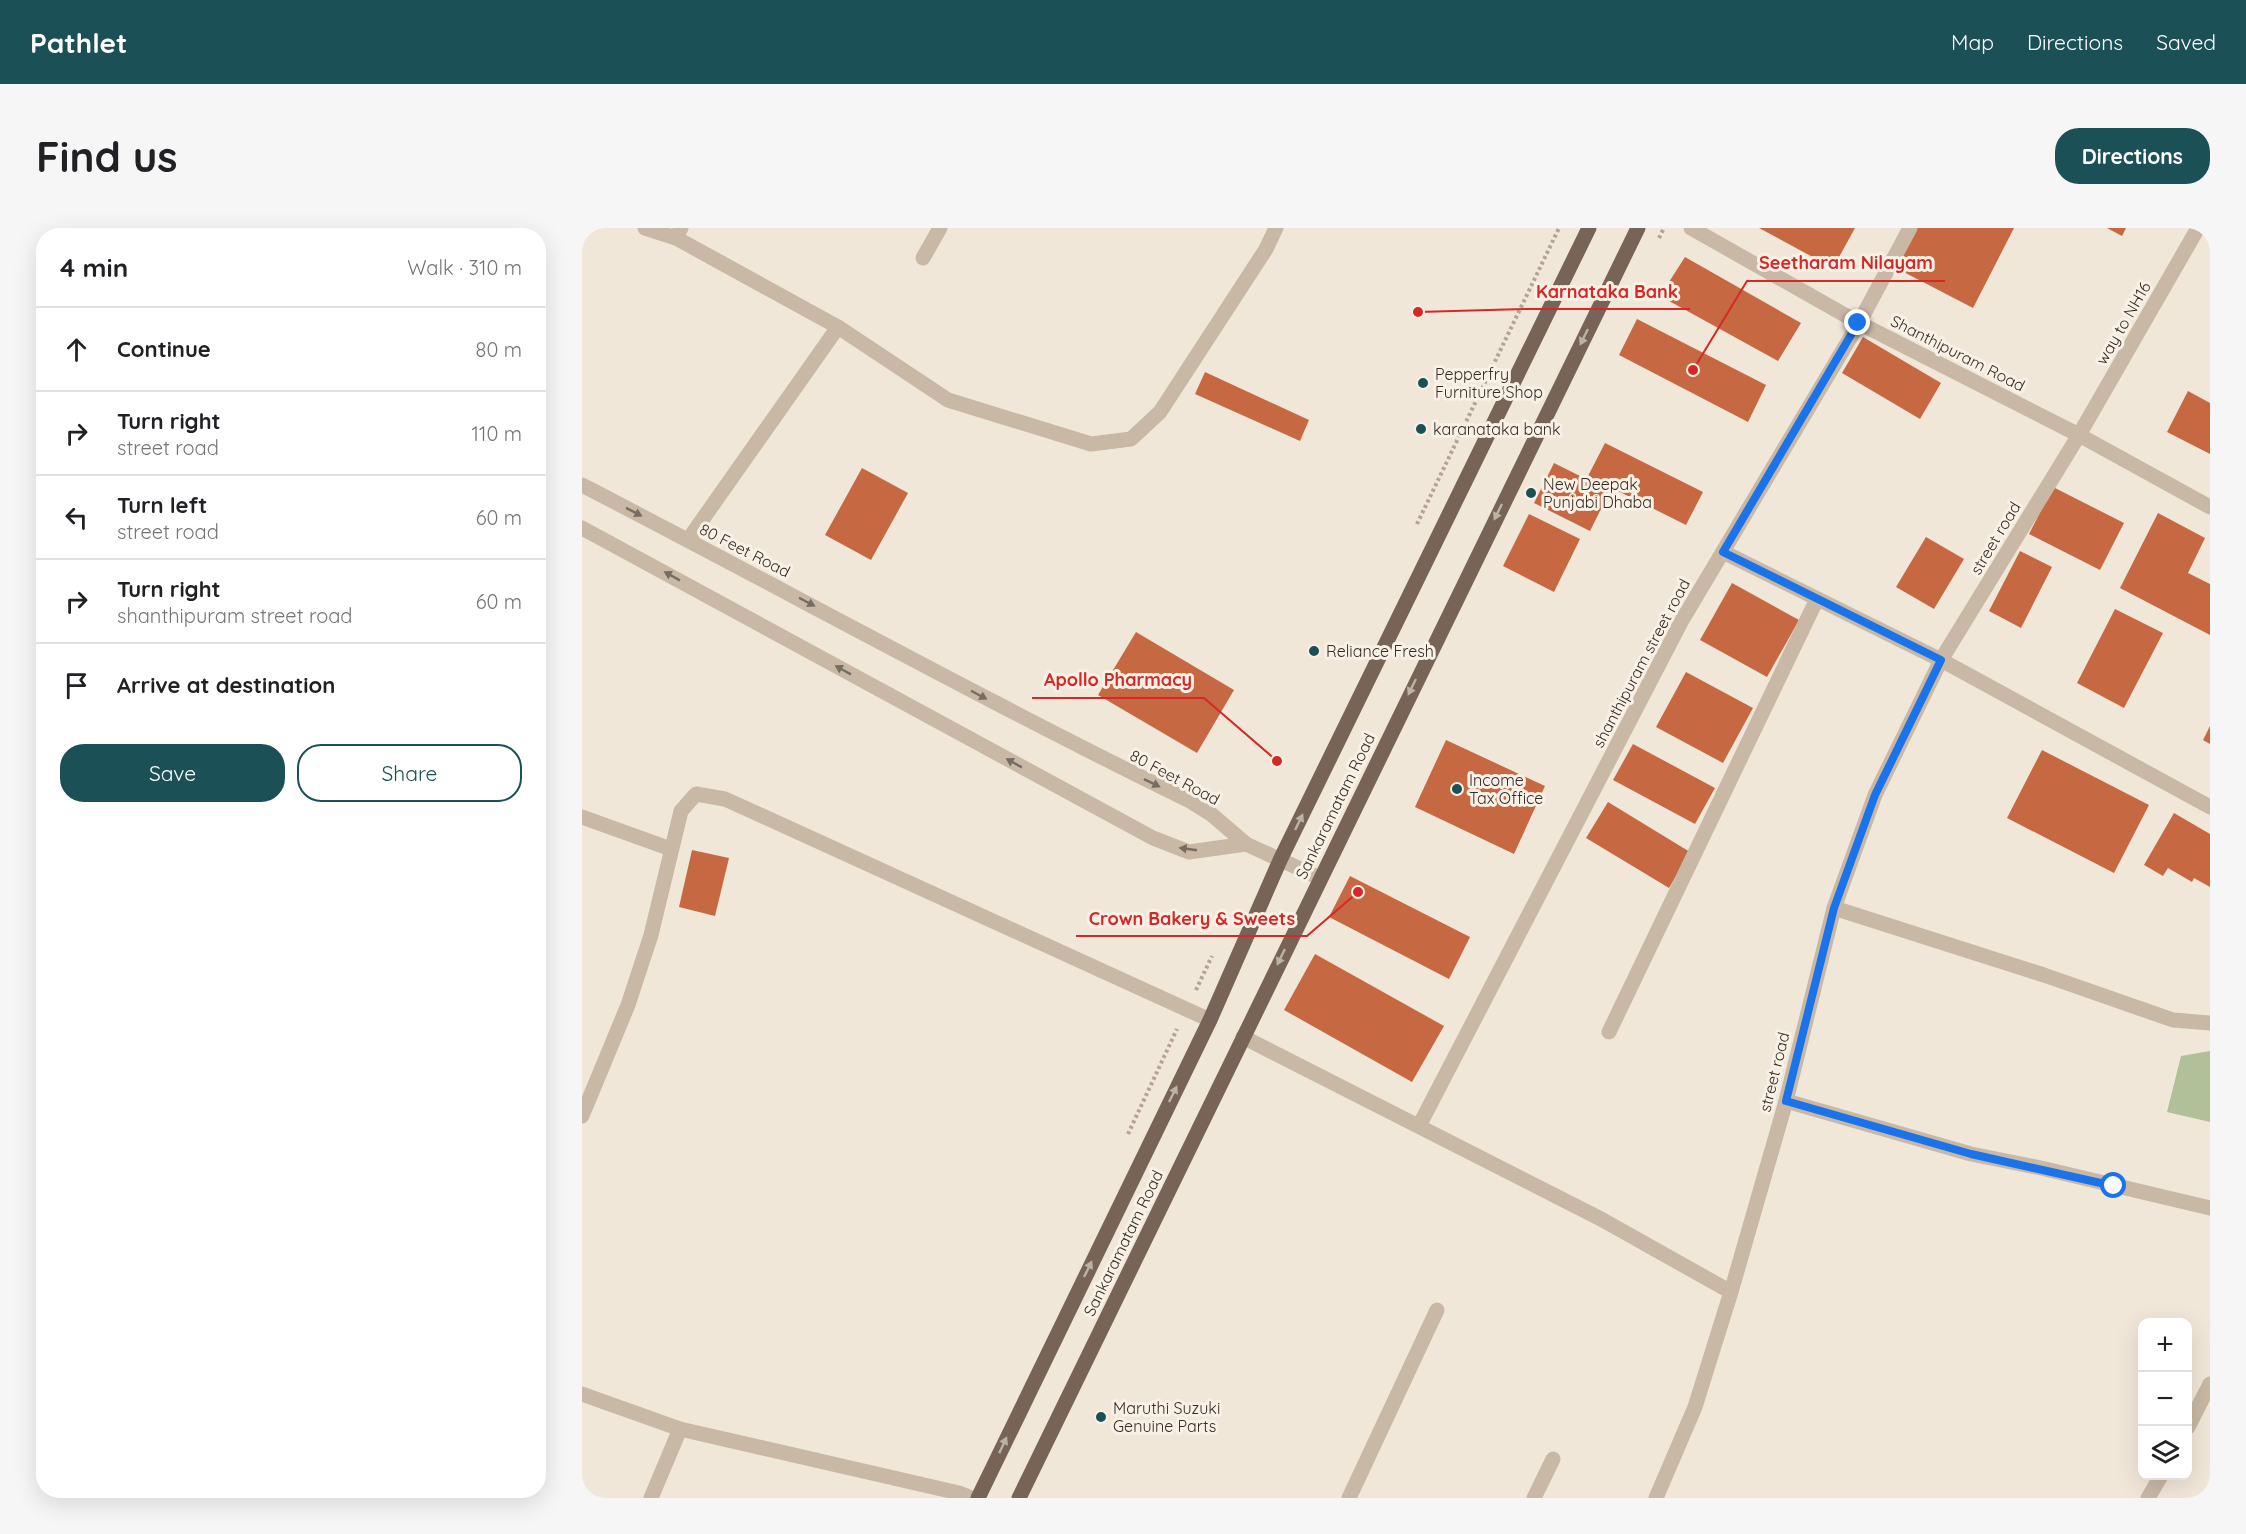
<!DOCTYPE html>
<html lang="en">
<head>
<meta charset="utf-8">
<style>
	:root { --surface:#fff; --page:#f6f6f6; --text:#202124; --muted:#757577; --line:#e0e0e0; --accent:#1c5057 }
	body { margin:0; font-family:Quicksand,sans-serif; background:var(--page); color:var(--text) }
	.controls { position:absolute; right:18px; bottom:18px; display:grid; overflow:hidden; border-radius:12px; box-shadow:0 6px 24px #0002 }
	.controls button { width:54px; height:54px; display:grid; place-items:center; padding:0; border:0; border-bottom:2px solid var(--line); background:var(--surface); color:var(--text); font:30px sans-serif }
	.stop { position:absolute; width:18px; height:18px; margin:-14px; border:4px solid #1a73e8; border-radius:50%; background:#fff }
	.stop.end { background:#1a73e8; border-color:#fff; box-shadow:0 2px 6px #0008 }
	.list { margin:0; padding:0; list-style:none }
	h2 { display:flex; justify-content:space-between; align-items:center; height:78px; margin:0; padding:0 24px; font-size:26px }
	h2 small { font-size:20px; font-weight:400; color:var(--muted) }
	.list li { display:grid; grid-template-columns:39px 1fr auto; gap:18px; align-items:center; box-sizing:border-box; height:84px; padding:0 24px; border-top:2px solid var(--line) }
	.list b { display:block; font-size:22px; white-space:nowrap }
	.list p { margin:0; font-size:20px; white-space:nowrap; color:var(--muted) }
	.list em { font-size:20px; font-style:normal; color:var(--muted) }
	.actions { display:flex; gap:12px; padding:18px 24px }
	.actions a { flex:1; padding:14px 0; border:2px solid var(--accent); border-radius:24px; text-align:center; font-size:21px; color:var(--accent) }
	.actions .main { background:var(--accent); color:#fff }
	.icon { flex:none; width:33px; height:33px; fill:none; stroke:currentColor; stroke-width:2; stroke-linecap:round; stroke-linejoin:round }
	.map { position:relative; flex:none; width:1628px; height:1270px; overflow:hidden; border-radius:24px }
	header { display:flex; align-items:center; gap:36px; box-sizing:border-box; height:84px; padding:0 30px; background:var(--accent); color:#fff }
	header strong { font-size:28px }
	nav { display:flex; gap:33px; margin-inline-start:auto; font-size:21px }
	.intro { display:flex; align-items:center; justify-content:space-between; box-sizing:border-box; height:144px; padding:0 36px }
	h1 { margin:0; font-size:42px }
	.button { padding:15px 27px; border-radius:24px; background:var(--accent); color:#fff; font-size:21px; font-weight:700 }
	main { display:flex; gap:36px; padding:0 36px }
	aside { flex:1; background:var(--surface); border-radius:24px; box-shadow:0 6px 24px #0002 }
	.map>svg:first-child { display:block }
	.green { fill:#b1c099 }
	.building { fill:#c66943 }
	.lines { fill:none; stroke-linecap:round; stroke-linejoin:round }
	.path { stroke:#b5a290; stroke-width:4; stroke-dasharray:3 3; stroke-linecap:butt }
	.minor { stroke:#c9b8a5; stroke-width:15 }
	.major { stroke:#776457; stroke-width:15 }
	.oneway { fill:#beb2a6 }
	.oneway2 { fill:#786b60 }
	.route { stroke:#1a73e8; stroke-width:8 }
	.poi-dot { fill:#1c5057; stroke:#f9f1e6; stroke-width:2 }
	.labels { text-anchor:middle; stroke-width:6; stroke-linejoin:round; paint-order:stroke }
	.street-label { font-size:16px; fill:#352c27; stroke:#f9f1e6 }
	.poi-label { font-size:16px; fill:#352c27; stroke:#f9f1e6; text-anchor:start }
	.leader { fill:none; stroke:#d62828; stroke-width:2 }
	.callout-dot { fill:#d62828; stroke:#f9f1e6; stroke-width:2 }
	.callout-label { font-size:18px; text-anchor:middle; font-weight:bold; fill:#d62828; stroke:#f9f1e6; stroke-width:6; stroke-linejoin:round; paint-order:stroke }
</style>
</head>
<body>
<header>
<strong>Pathlet</strong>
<nav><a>Map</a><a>Directions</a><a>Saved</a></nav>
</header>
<div class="intro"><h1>Find us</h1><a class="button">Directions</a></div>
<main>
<aside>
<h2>4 min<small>Walk · 310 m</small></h2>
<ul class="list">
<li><svg class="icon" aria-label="ahead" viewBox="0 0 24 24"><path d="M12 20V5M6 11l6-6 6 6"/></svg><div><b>Continue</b></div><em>80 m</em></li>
<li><svg class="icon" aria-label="right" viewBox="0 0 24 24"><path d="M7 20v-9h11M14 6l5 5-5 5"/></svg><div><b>Turn right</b><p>street road</p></div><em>110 m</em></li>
<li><svg class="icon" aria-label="left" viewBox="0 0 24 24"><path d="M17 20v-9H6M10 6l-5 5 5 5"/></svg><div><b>Turn left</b><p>street road</p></div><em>60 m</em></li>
<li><svg class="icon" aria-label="right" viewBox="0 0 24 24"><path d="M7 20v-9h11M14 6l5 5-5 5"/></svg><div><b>Turn right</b><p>shanthipuram street road</p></div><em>60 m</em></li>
<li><svg class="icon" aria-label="arrive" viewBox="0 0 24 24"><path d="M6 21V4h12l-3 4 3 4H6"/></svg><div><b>Arrive at destination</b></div></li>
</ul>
<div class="actions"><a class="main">Save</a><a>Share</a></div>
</aside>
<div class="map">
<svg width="1628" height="1270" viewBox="0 0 1628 1270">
	<rect width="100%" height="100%" fill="#f1e7d9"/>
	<!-- green -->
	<path class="green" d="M1628,823V894L1585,884L1599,828Z"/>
	<!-- building -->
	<g class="building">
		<path d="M1177,0H1273L1251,40Z"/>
		<path d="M1332,0H1432L1391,80L1312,39Z"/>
		<path d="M1525,0H1544L1540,8Z"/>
		<path d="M1103,29L1219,95L1196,133L1078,68Z"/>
		<path d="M1055,91L1184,157L1166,194L1037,127Z"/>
		<path d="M1281,109L1359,155L1338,191L1260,145Z"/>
		<path d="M623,144L727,192L718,213L613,166Z"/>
		<path d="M1606,163L1628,175V226L1585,204Z"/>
		<path d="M1023,215L1121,264L1104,297L1006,248Z"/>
		<path d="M972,235L1028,263L1008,303L952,275Z"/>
		<path d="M280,240L326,265L289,332L243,307Z"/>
		<path d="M1471,259L1542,295L1518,342L1447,306Z"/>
		<path d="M1576,285L1623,310L1606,345L1628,356V407L1538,360Z"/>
		<path d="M947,286L998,311L972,364L921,338Z"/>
		<path d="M1344,309L1382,331L1352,381L1314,359Z"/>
		<path d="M1438,323L1470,339L1439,400L1407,383Z"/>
		<path d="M1150,355L1217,392L1185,449L1118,412Z"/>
		<path d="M1533,381L1581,405L1542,480L1495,455Z"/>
		<path d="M554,404L652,462L615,525L516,467Z"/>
		<path d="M1104,444L1171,480L1141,535L1074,499Z"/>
		<path d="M1628,498V516L1621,512Z"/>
		<path d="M864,512L963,558L932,626L833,579Z"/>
		<path d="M1051,516L1133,560L1113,596L1031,552Z"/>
		<path d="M1460,522L1567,577L1532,645L1425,590Z"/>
		<path d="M1026,574L1108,624L1087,660L1004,610Z"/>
		<path d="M1592,585L1628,606V659L1612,650L1610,654L1586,640L1581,648L1562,637Z"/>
		<path d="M110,622L147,630L133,688L97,679Z"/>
		<path d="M768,648L888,709L867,751L747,689Z"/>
		<path d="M733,726L862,798L830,854L702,782Z"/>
	</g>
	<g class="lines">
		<!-- path -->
		<g class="path">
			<path d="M1077,10L1082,0"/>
			<path d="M835,296L977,0"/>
			<path d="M614,762L630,728"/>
			<path d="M546,906L595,801"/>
		</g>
		<!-- minor -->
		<g class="minor">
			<path d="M63,0L94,10L99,0"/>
			<path d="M1109,0L1277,95L1497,207L1628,279"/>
			<path d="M94,10L256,99L366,172L509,216L549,211L578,184L684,21L694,0"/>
			<path d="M341,30L358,0"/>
			<path d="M0,257C203,362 403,473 608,573L629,586L664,616L738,650"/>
			<path d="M0,300L571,610L607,624L664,616"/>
			<path d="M106,312L256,99"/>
			<path d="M1141,324L1359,432L1628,579"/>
			<path d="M0,589L89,621"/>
			<path d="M1252,680L1462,747L1591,792L1628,795"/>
			<path d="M1027,804L1235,371"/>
			<path d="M661,809L1019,991L1149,1064"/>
			<path d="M1204,873L1389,926L1459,940L1628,980"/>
			<path d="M0,888L46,777L69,707L99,583L114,566L143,571L628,792"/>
			<path d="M838,896L1099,394L1277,95L1328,0"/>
			<path d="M0,1166L98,1201L377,1265L389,1270"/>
			<path d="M1606,1199L1628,1156"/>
			<path d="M69,1270L98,1201"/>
			<path d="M767,1270L855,1082"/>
			<path d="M952,1270L971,1231"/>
			<path d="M1074,1270L1113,1179L1149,1064L1204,873L1252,680L1293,567L1359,432L1497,207L1616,0"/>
			<path d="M1566,1270L1579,1248"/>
		</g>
		<!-- major -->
		<g class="major">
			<path d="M396,1270L628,792L699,630L1007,0"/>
			<path d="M437,1270L1056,0"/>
		</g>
	</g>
	<!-- one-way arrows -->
	<defs><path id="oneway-solid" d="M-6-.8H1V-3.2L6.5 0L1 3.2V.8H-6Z" transform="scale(1.5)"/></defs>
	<g class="oneway">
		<use href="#oneway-solid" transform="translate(1002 109) rotate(116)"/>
		<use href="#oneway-solid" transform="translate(916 284) rotate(116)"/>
		<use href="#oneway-solid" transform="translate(830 459) rotate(116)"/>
		<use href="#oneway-solid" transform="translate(717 594) rotate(-64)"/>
		<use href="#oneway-solid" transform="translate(699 729) rotate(116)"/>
		<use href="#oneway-solid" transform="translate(591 866) rotate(-64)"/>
		<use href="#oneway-solid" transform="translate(506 1041) rotate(-64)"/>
		<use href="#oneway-solid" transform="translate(421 1217) rotate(-65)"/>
	</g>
	<g class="oneway2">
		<use href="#oneway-solid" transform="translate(52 284) rotate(27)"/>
		<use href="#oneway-solid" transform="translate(90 348) rotate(-151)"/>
		<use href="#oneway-solid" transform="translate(225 374) rotate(28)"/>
		<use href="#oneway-solid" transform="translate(261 442) rotate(-151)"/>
		<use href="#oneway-solid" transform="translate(397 467) rotate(28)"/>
		<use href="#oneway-solid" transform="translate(432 535) rotate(-151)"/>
		<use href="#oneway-solid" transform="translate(570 555) rotate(26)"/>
		<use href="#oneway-solid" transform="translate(606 621) rotate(-172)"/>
	</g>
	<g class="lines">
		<!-- route -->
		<path class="route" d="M1276,95L1141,324L1359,432L1293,567L1252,680L1204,873L1389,926L1532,958"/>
	</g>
	<!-- markers -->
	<g class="poi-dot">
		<circle cx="841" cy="155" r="6"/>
		<circle cx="839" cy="201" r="6"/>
		<circle cx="949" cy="265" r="6"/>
		<circle cx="732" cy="423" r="6"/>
		<circle cx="875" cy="561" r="6"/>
		<circle cx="519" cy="1189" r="6"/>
	</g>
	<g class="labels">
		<!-- street labels -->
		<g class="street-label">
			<text transform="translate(1541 95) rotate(-60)" y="6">way to NH16</text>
			<text transform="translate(1376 125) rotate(27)" y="6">Shanthipuram Road</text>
			<text transform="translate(1413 310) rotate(-59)" y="6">street road</text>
			<text transform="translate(163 322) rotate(27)" y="6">80 Feet Road</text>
			<text transform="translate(1059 435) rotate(-62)" y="6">shanthipuram street road</text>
			<text transform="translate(593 549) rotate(28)" y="6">80 Feet Road</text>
			<text transform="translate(753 578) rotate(-64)" y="6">Sankaramatam Road</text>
			<text transform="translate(1192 844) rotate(-76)" y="6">street road</text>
			<text transform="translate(541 1015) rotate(-64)" y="6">Sankaramatam Road</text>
		</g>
		<!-- poi labels -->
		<g class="poi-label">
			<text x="853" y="152">Pepperfry<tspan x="853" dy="18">Furniture Shop</tspan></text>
			<text x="851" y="207">karanataka bank</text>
			<text x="961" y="262">New Deepak<tspan x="961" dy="18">Punjabi Dhaba</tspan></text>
			<text x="744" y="429">Reliance Fresh</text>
			<text x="887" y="558">Income<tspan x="887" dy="18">Tax Office</tspan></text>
			<text x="531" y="1186">Maruthi Suzuki<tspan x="531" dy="18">Genuine Parts</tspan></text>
		</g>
	</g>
	<!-- callouts -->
	<path class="leader" d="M1111 142L1165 53H1363M836 84L942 81H1108M695 533L622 470H450M776 664L725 708H494"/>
	<g class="callout-dot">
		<circle cx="1111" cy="142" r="6"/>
		<circle cx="836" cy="84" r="6"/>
		<circle cx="695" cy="533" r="6"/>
		<circle cx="776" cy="664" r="6"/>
	</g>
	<g class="callout-label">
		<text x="1264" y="41">Seetharam Nilayam</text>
		<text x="1025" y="70">Karnataka Bank</text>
		<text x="536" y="458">Apollo Pharmacy</text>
		<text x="610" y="697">Crown Bakery &amp; Sweets</text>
	</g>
</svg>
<div class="controls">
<button>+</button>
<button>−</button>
<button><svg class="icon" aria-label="layers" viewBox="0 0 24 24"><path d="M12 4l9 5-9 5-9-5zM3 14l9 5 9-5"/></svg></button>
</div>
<div class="stop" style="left:1532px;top:958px"></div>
<div class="stop end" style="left:1276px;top:95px"></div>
</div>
</main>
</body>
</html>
